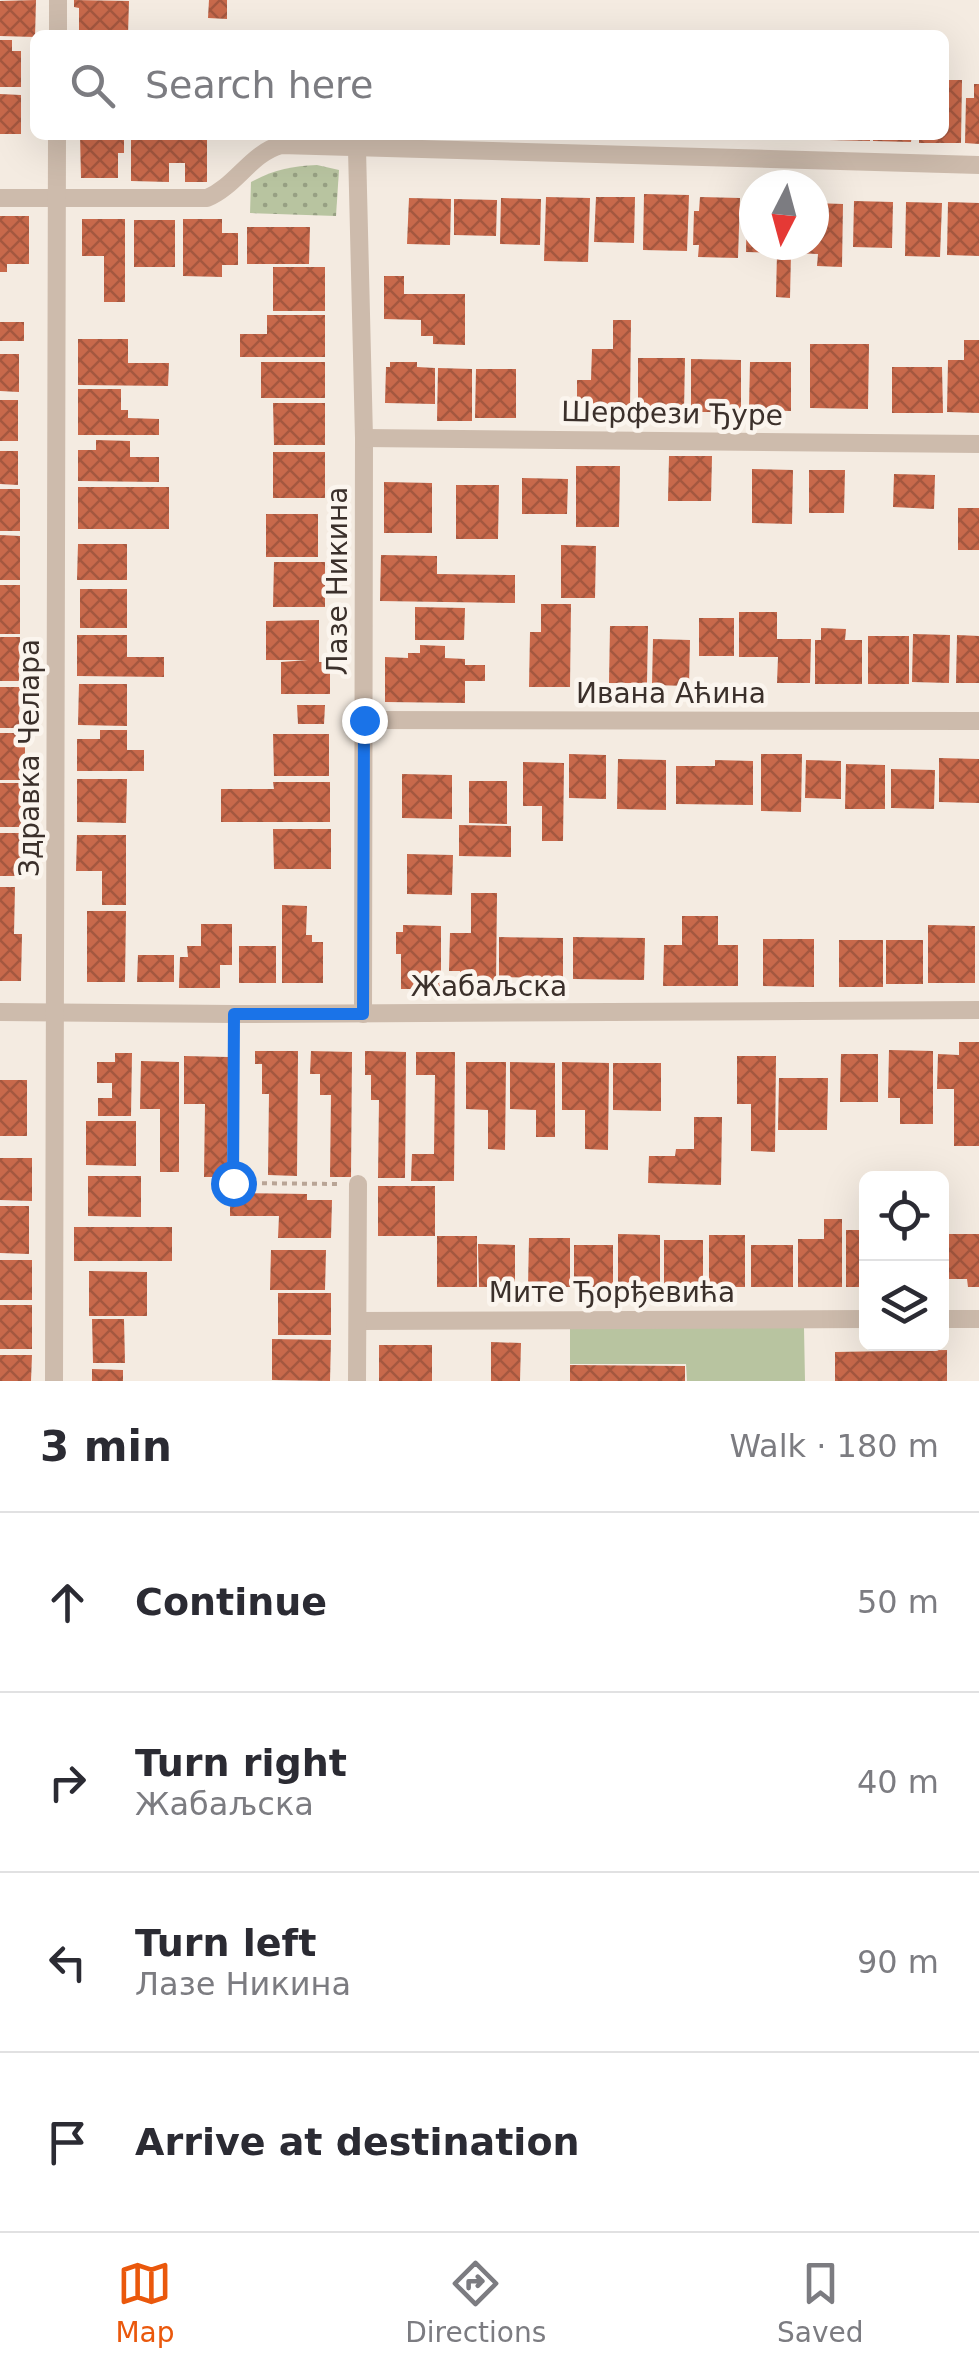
<!DOCTYPE html>
<html lang="en">
<head>
<meta charset="utf-8">
<style>
	:root { --surface:#fff; --page:#f2f2f3; --text:#2b2b33; --muted:#7c7c81; --line:#e1e1e2; --accent:#ea580c }
	body { margin:0; font-family:"DejaVu Sans",sans-serif; background:var(--page); color:var(--text) }
	.controls { position:absolute; right:30px; bottom:30px; display:grid; overflow:hidden; border-radius:15px; box-shadow:0 10px 40px #0002 }
	.controls button { width:90px; height:90px; display:grid; place-items:center; padding:0; border:0; border-bottom:2px solid var(--line); background:var(--surface); color:var(--text); font:50px sans-serif }
	.compass { position:absolute; left:739px; top:170px; width:90px; height:90px; border-radius:50%; background:var(--surface); box-shadow:0 10px 40px #0002; rotate:186deg }
	.stop { position:absolute; width:30px; height:30px; margin:-22px; border:8px solid #1a73e8; border-radius:50%; background:#fff }
	.stop.end { background:#1a73e8; border-color:#fff; box-shadow:0 2px 10px #0008 }
	.list { margin:0; padding:0; list-style:none }
	h2 { display:flex; justify-content:space-between; align-items:center; height:130px; margin:0; padding:0 40px; font-size:42px }
	h2 small { font-size:32px; font-weight:400; color:var(--muted) }
	.list li { display:grid; grid-template-columns:65px 1fr auto; gap:30px; align-items:center; box-sizing:border-box; height:180px; padding:0 40px; border-top:2px solid var(--line) }
	.list b { display:block; font-size:38px; white-space:nowrap }
	.list p { margin:0; font-size:32px; white-space:nowrap; color:var(--muted) }
	.list em { font-size:32px; font-style:normal; color:var(--muted) }
	.icon { flex:none; width:55px; height:55px; fill:none; stroke:currentColor; stroke-width:2; stroke-linecap:round; stroke-linejoin:round }
	.map { position:relative; flex:none; width:979px; height:1381px; overflow:hidden }
	.search { position:absolute; background:var(--surface); box-shadow:0 10px 40px #0002; left:30px; right:30px; top:30px; height:110px; display:flex; align-items:center; gap:25px; box-sizing:border-box; padding:0 35px; border-radius:15px; color:var(--muted); font-size:38px }
	.sheet { height:850px; background:var(--surface) }
	nav { display:flex; justify-content:space-around; align-items:center; box-sizing:border-box; height:140px; border-top:2px solid var(--line); background:var(--surface); font-size:28px; color:var(--muted) }
	nav a { display:grid; justify-items:center; gap:5px }
	nav .on { color:var(--accent) }
	.map>svg:first-child { display:block }
	.grass { fill:#b8c4a0 }
	.park { fill:url(#park-dots) }
	.building { fill:url(#building-cross-hatch) }
	.lines { fill:none; stroke-linecap:round; stroke-linejoin:round }
	.path { stroke:#b9a596; stroke-width:4; stroke-dasharray:5 5; stroke-linecap:butt }
	.minor { stroke:#cdbbac; stroke-width:18 }
	.route { stroke:#1a73e8; stroke-width:12 }
	.labels { text-anchor:middle; stroke-width:9; stroke-linejoin:round; paint-order:stroke }
	.street-label { font-size:28px; fill:#3b302b; stroke:#fbf5ee }
</style>
</head>
<body>
<div class="map">
<svg width="979" height="1381" viewBox="0 0 979 1381">
	<defs>
		<pattern id="park-dots" width="8" height="8" patternUnits="userSpaceOnUse" patternTransform="scale(2.5)"><rect width="8" height="8" fill="#b8c4a0"/><path d="M2 2h.1M6 6h.1" fill="none" stroke="#97a083" stroke-width="1.8" stroke-linecap="round"/></pattern>
		<pattern id="building-cross-hatch" width="8" height="8" patternUnits="userSpaceOnUse" patternTransform="scale(2.5)"><rect width="8" height="8" fill="#c8694b"/><path d="M0 0l8 8M0 8l8-8" fill="none" stroke="#a4573f"/></pattern>
	</defs>
	<rect width="100%" height="100%" fill="#f4ebe1"/>
	<!-- grass -->
	<path class="grass" d="M570,1322L804,1328L805,1381H687L686,1364H570Z"/>
	<!-- park -->
	<path class="park" d="M317,165L339,170L336,216L250,213L251,182C273,170 292,166 317,165Z"/>
	<!-- building -->
	<g class="building">
		<path d="M36,0L35,37L0,36V1Z"/>
		<path d="M74,0L129,1L128,35H79V8L74,7Z"/>
		<path d="M209,0H227V19L208,18Z"/>
		<path d="M0,40H12V51H21V87H0Z"/>
		<path d="M944,80H962L961,143H919V135H944Z"/>
		<path d="M974,84H979V144L965,143L966,98H974Z"/>
		<path d="M0,94L21,95V134H0Z"/>
		<path d="M80,135H124V153H118V178H81Z"/>
		<path d="M160,135H207V182H185V163H169V182L131,181V137H160Z"/>
		<path d="M829,135H870V141L829,140Z"/>
		<path d="M873,135H912L911,142L873,141Z"/>
		<path d="M644,194L689,195L687,251L643,250Z"/>
		<path d="M546,197L590,198L588,262L544,261Z"/>
		<path d="M596,197H635L634,243L594,242Z"/>
		<path d="M700,197L740,198L738,258L698,257L699,245H693L694,211H699Z"/>
		<path d="M409,198L451,199L450,245L407,244Z"/>
		<path d="M501,198L541,199L540,245L500,244Z"/>
		<path d="M454,199L497,200L496,236L454,235Z"/>
		<path d="M747,201H754V245H814V203L843,204L842,267L817,266L818,254L791,253L790,298L776,297L777,253L746,252Z"/>
		<path d="M854,201L893,202L892,248L853,247Z"/>
		<path d="M906,202L942,203L940,257L905,256Z"/>
		<path d="M948,202L979,203V256L947,255Z"/>
		<path d="M0,216H29V264H7V272H0Z"/>
		<path d="M82,219H125V302H104V256H82Z"/>
		<path d="M183,219H222V233H238V265H222V277L183,276Z"/>
		<rect x="134" y="220" width="41" height="47"/>
		<path d="M247,227H310L309,264H247Z"/>
		<rect x="273" y="267" width="52" height="44"/>
		<path d="M384,276H404V294H465V345L433,344V336H421V320L384,319Z"/>
		<path d="M267,315H325V357H240V334H267Z"/>
		<path d="M613,320H631L630,410H577V380H591L592,349H613Z"/>
		<rect x="0" y="322" width="24" height="19"/>
		<path d="M78,339H128V363H169L168,386L78,385Z"/>
		<path d="M964,340H979V413L947,412L948,360H964Z"/>
		<path d="M810,344H869L868,409L810,408Z"/>
		<path d="M0,354H19V392L0,391Z"/>
		<path d="M638,358H685L684,411L638,410Z"/>
		<path d="M691,359L741,360V412H691Z"/>
		<rect x="261" y="362" width="64" height="36"/>
		<path d="M390,362H417V367L435,368V404L385,403L386,367H390Z"/>
		<path d="M750,362H791V411L749,410Z"/>
		<path d="M892,367H942L943,413H892Z"/>
		<path d="M438,368L472,369V421H437Z"/>
		<path d="M476,369H516V418H475Z"/>
		<path d="M78,389H121V410H128V418L159,419V435H78Z"/>
		<rect x="0" y="400" width="18" height="41"/>
		<path d="M273,403H325V445H274Z"/>
		<path d="M96,440L130,441V457H159V482L78,481V450H96Z"/>
		<path d="M0,451H18V485L0,484Z"/>
		<rect x="273" y="452" width="52" height="46"/>
		<path d="M669,456H712L711,501H668Z"/>
		<path d="M576,466H620L619,527H576Z"/>
		<path d="M752,469L793,470L792,524L752,523Z"/>
		<path d="M809,470H845L844,513H809Z"/>
		<path d="M894,474L935,475L934,509L893,507Z"/>
		<path d="M522,478L568,479L567,514H522Z"/>
		<path d="M384,482L432,483V533H384Z"/>
		<path d="M456,485H499L498,539H456Z"/>
		<rect x="78" y="487" width="91" height="42"/>
		<rect x="0" y="489" width="20" height="42"/>
		<rect x="958" y="508" width="21" height="42"/>
		<rect x="266" y="514" width="52" height="43"/>
		<path d="M0,535L20,536V580H0Z"/>
		<path d="M78,544H127V580H77Z"/>
		<path d="M561,545L596,546L595,598H561Z"/>
		<path d="M381,555L437,556V574L515,575V603L380,601Z"/>
		<path d="M274,562H325V607H273Z"/>
		<rect x="0" y="585" width="20" height="49"/>
		<rect x="80" y="589" width="47" height="39"/>
		<path d="M541,604H571L570,687H529L530,632H541Z"/>
		<path d="M415,607L465,608L464,640H415Z"/>
		<path d="M739,612H777V639H811L810,683H777L778,657H739Z"/>
		<rect x="699" y="618" width="35" height="38"/>
		<path d="M319,620V662H330V694H281V662L308,660H266V621Z"/>
		<path d="M610,626H648L647,683H609Z"/>
		<path d="M821,628L846,629L845,640H862V684H815V640H821Z"/>
		<path d="M913,634L950,635L949,683L912,682Z"/>
		<path d="M77,635H127V657H164V677L77,676Z"/>
		<path d="M957,635L979,636V683H956Z"/>
		<rect x="868" y="636" width="41" height="48"/>
		<path d="M0,637H20L19,681H0Z"/>
		<path d="M653,639L690,640L689,686L652,685Z"/>
		<path d="M420,645L445,646V658L465,659V665H485V681H465V703L385,702V657L408,658V653H420Z"/>
		<path d="M79,684H127V726L78,725Z"/>
		<path d="M0,687H20L19,728H0Z"/>
		<path d="M297,705H325L324,724H298Z"/>
		<path d="M100,730H127V750H144V771H77V739H100Z"/>
		<rect x="0" y="733" width="25" height="47"/>
		<path d="M273,734H329V776H274Z"/>
		<path d="M569,754L606,755V799L569,798Z"/>
		<path d="M761,754H802L801,812L761,811Z"/>
		<path d="M939,758L979,759V803L939,802Z"/>
		<path d="M618,759L666,760V810L617,809Z"/>
		<path d="M715,760L753,761V805L676,804V766H715Z"/>
		<path d="M806,760L841,761V799L805,798Z"/>
		<path d="M523,762L564,763L563,841H542V806H523Z"/>
		<path d="M846,764L885,765V809H845Z"/>
		<path d="M891,769L935,770L934,809L891,808Z"/>
		<path d="M402,774L452,775V819L402,818Z"/>
		<path d="M77,779H127L126,823L77,822Z"/>
		<path d="M469,781H507V824L469,823Z"/>
		<path d="M273,782H330V822H221V789H274Z"/>
		<rect x="0" y="783" width="25" height="44"/>
		<path d="M459,825L511,826V857L459,856Z"/>
		<path d="M273,829H331V869H274Z"/>
		<rect x="0" y="833" width="25" height="43"/>
		<path d="M77,835H126V905H102V871H76Z"/>
		<path d="M407,854L453,855L452,895L407,894Z"/>
		<path d="M0,887H15L14,934H22L21,981H0Z"/>
		<path d="M471,893H497L496,985L460,984V971H449L450,933H471Z"/>
		<path d="M282,905L307,906L306,935H312V942H323V983H282Z"/>
		<path d="M87,911H126L125,982H87Z"/>
		<path d="M682,916H718V945H738V986H663L664,945H682Z"/>
		<path d="M201,924H232V965H220V988H179L180,957H188L187,946H201Z"/>
		<path d="M403,925L441,926V989H401V954H396V932H403Z"/>
		<path d="M928,925L975,926V983H928Z"/>
		<path d="M499,937L563,938V978L499,977Z"/>
		<path d="M573,937L645,938L644,980L573,979Z"/>
		<path d="M763,939H814V987L763,986Z"/>
		<rect x="839" y="940" width="44" height="47"/>
		<rect x="886" y="940" width="37" height="44"/>
		<rect x="239" y="946" width="37" height="37"/>
		<path d="M138,955H174V982H137Z"/>
		<path d="M959,1042H979V1146H954V1089H937L938,1054L959,1055Z"/>
		<path d="M889,1050L933,1051V1124H900V1098H888Z"/>
		<path d="M255,1051H298L297,1176L268,1175L269,1094H262V1064H255Z"/>
		<path d="M311,1051L352,1052L351,1177H330L331,1095H320V1074H310Z"/>
		<path d="M365,1051L406,1052L405,1178H378L379,1100H371V1075H365Z"/>
		<path d="M416,1052H455L454,1181H411L412,1154H434L435,1075H416Z"/>
		<path d="M115,1053H132L131,1116H98V1098H112V1083H97V1062H115Z"/>
		<path d="M841,1054H878V1102H840Z"/>
		<path d="M184,1056L228,1057L227,1177H204L205,1104H184Z"/>
		<path d="M737,1056H776L775,1152L751,1151V1104H737Z"/>
		<path d="M141,1061L179,1062V1172H160V1109H140Z"/>
		<path d="M466,1062H506L505,1150L488,1149V1110L466,1109Z"/>
		<path d="M510,1062L555,1063V1137H536V1110L510,1109Z"/>
		<path d="M562,1062L609,1063L608,1150L585,1149V1110H562Z"/>
		<path d="M613,1063H661V1111L613,1110Z"/>
		<path d="M779,1078H828L827,1130H778Z"/>
		<rect x="0" y="1080" width="27" height="56"/>
		<path d="M694,1117H722L721,1185L648,1183L649,1156H675L676,1149H694Z"/>
		<path d="M86,1121H136V1166L86,1165Z"/>
		<path d="M0,1158H32V1201L0,1200Z"/>
		<path d="M88,1176H141V1217L88,1216Z"/>
		<rect x="378" y="1186" width="57" height="50"/>
		<path d="M230,1193L307,1194V1200H332L331,1238H278L279,1216H230Z"/>
		<path d="M0,1206H29V1254L0,1253Z"/>
		<path d="M824,1219H842V1287H798V1239H824Z"/>
		<rect x="74" y="1227" width="98" height="34"/>
		<rect x="846" y="1230" width="20" height="57"/>
		<path d="M618,1234L660,1235V1287H618Z"/>
		<path d="M942,1234H979V1287H968L967,1279H942Z"/>
		<rect x="709" y="1235" width="36" height="52"/>
		<rect x="437" y="1236" width="40" height="51"/>
		<path d="M529,1238H570V1287H528Z"/>
		<rect x="664" y="1240" width="39" height="44"/>
		<path d="M478,1244L515,1245V1287H479Z"/>
		<rect x="574" y="1245" width="39" height="42"/>
		<rect x="751" y="1245" width="42" height="42"/>
		<path d="M271,1250H326L325,1290H270Z"/>
		<rect x="0" y="1260" width="32" height="40"/>
		<path d="M89,1271L147,1272V1316H89Z"/>
		<rect x="278" y="1293" width="53" height="42"/>
		<rect x="0" y="1305" width="32" height="44"/>
		<path d="M92,1319H124L125,1363H93Z"/>
		<path d="M272,1339L331,1340L330,1381L272,1380Z"/>
		<path d="M491,1342L521,1343L520,1381H491Z"/>
		<rect x="379" y="1345" width="53" height="36"/>
		<path d="M947,1350V1381H835V1352Z"/>
		<path d="M0,1355H32L31,1381H0Z"/>
		<path d="M570,1365L685,1366V1381H570Z"/>
		<path d="M92,1369L123,1370V1381H92Z"/>
	</g>
	<g class="lines">
		<!-- path -->
		<path class="path" d="M234,1032L233,1183L338,1184"/>
		<!-- minor -->
		<g class="minor">
			<path d="M58,35V0"/>
			<path d="M357,149L364,438L363,1014"/>
			<path d="M0,198H207C236,186 251,153 281,145L979,165"/>
			<path d="M364,438L979,444"/>
			<path d="M364,720L979,721"/>
			<path d="M0,1012L234,1014L979,1010"/>
			<path d="M942,1319H979"/>
			<path d="M358,1321L866,1319"/>
			<path d="M54,1381L57,135"/>
			<path d="M357,1381L358,1184"/>
		</g>
	</g>
	<g class="lines">
		<!-- route -->
		<path class="route" d="M233,1183L234,1014H363L364,720"/>
	</g>
	<g class="labels">
		<!-- street labels -->
		<g class="street-label">
			<text transform="translate(672 413) rotate(1)" y="10">Шерфези Ђуре</text>
			<text transform="translate(337 581) rotate(-90)" y="10">Лазе Никина</text>
			<text x="671" y="703">Ивана Аћина</text>
			<text transform="translate(29 758) rotate(-90)" y="10">Здравка Челара</text>
			<text x="489" y="996">Жабаљска</text>
			<text x="612" y="1302">Мите Ђорђевића</text>
		</g>
	</g>
</svg>
<div class="controls">
<button><svg class="icon" aria-label="locate" viewBox="0 0 24 24"><circle cx="12" cy="12" r="6"/><path d="M12 2v4M12 18v4M2 12h4M18 12h4"/></svg></button>
<button><svg class="icon" aria-label="layers" viewBox="0 0 24 24"><path d="M12 4l9 5-9 5-9-5zM3 14l9 5 9-5"/></svg></button>
</div>
<svg class="compass" viewBox="-18 -18 36 36"><path d="M0-13l5 13h-10z" fill="#e53935"/><path d="M0 13l5-13h-10z" fill="#7c7c81"/></svg>
<div class="stop" style="left:233px;top:1183px"></div>
<div class="stop end" style="left:364px;top:720px"></div>
<div class="search"><svg class="icon" aria-label="search" viewBox="0 0 24 24"><circle cx="10" cy="10" r="6"/><path d="M15 15l6 6"/></svg>Search here</div>
</div>
<section class="sheet">
<h2>3 min<small>Walk · 180 m</small></h2>
<ul class="list">
<li><svg class="icon" aria-label="ahead" viewBox="0 0 24 24"><path d="M12 20V5M6 11l6-6 6 6"/></svg><div><b>Continue</b></div><em>50 m</em></li>
<li><svg class="icon" aria-label="right" viewBox="0 0 24 24"><path d="M7 20v-9h11M14 6l5 5-5 5"/></svg><div><b>Turn right</b><p>Жабаљска</p></div><em>40 m</em></li>
<li><svg class="icon" aria-label="left" viewBox="0 0 24 24"><path d="M17 20v-9H6M10 6l-5 5 5 5"/></svg><div><b>Turn left</b><p>Лазе Никина</p></div><em>90 m</em></li>
<li><svg class="icon" aria-label="arrive" viewBox="0 0 24 24"><path d="M6 21V4h12l-3 4 3 4H6"/></svg><div><b>Arrive at destination</b></div></li>
</ul>
</section>
<nav>
<a class="on"><svg class="icon" aria-label="map" viewBox="0 0 24 24"><path d="M3 6l6-2 6 2 6-2v14l-6 2-6-2-6 2zM9 4v14M15 6v14"/></svg>Map</a>
<a><svg class="icon" aria-label="directions" viewBox="0 0 24 24"><path d="M12 3l9 9-9 9-9-9zM9 14v-3h6M13 9l2 2-2 2"/></svg>Directions</a>
<a><svg class="icon" aria-label="saved" viewBox="0 0 24 24"><path d="M7 4h10v16l-5-4-5 4z"/></svg>Saved</a>
</nav>
</body>
</html>
